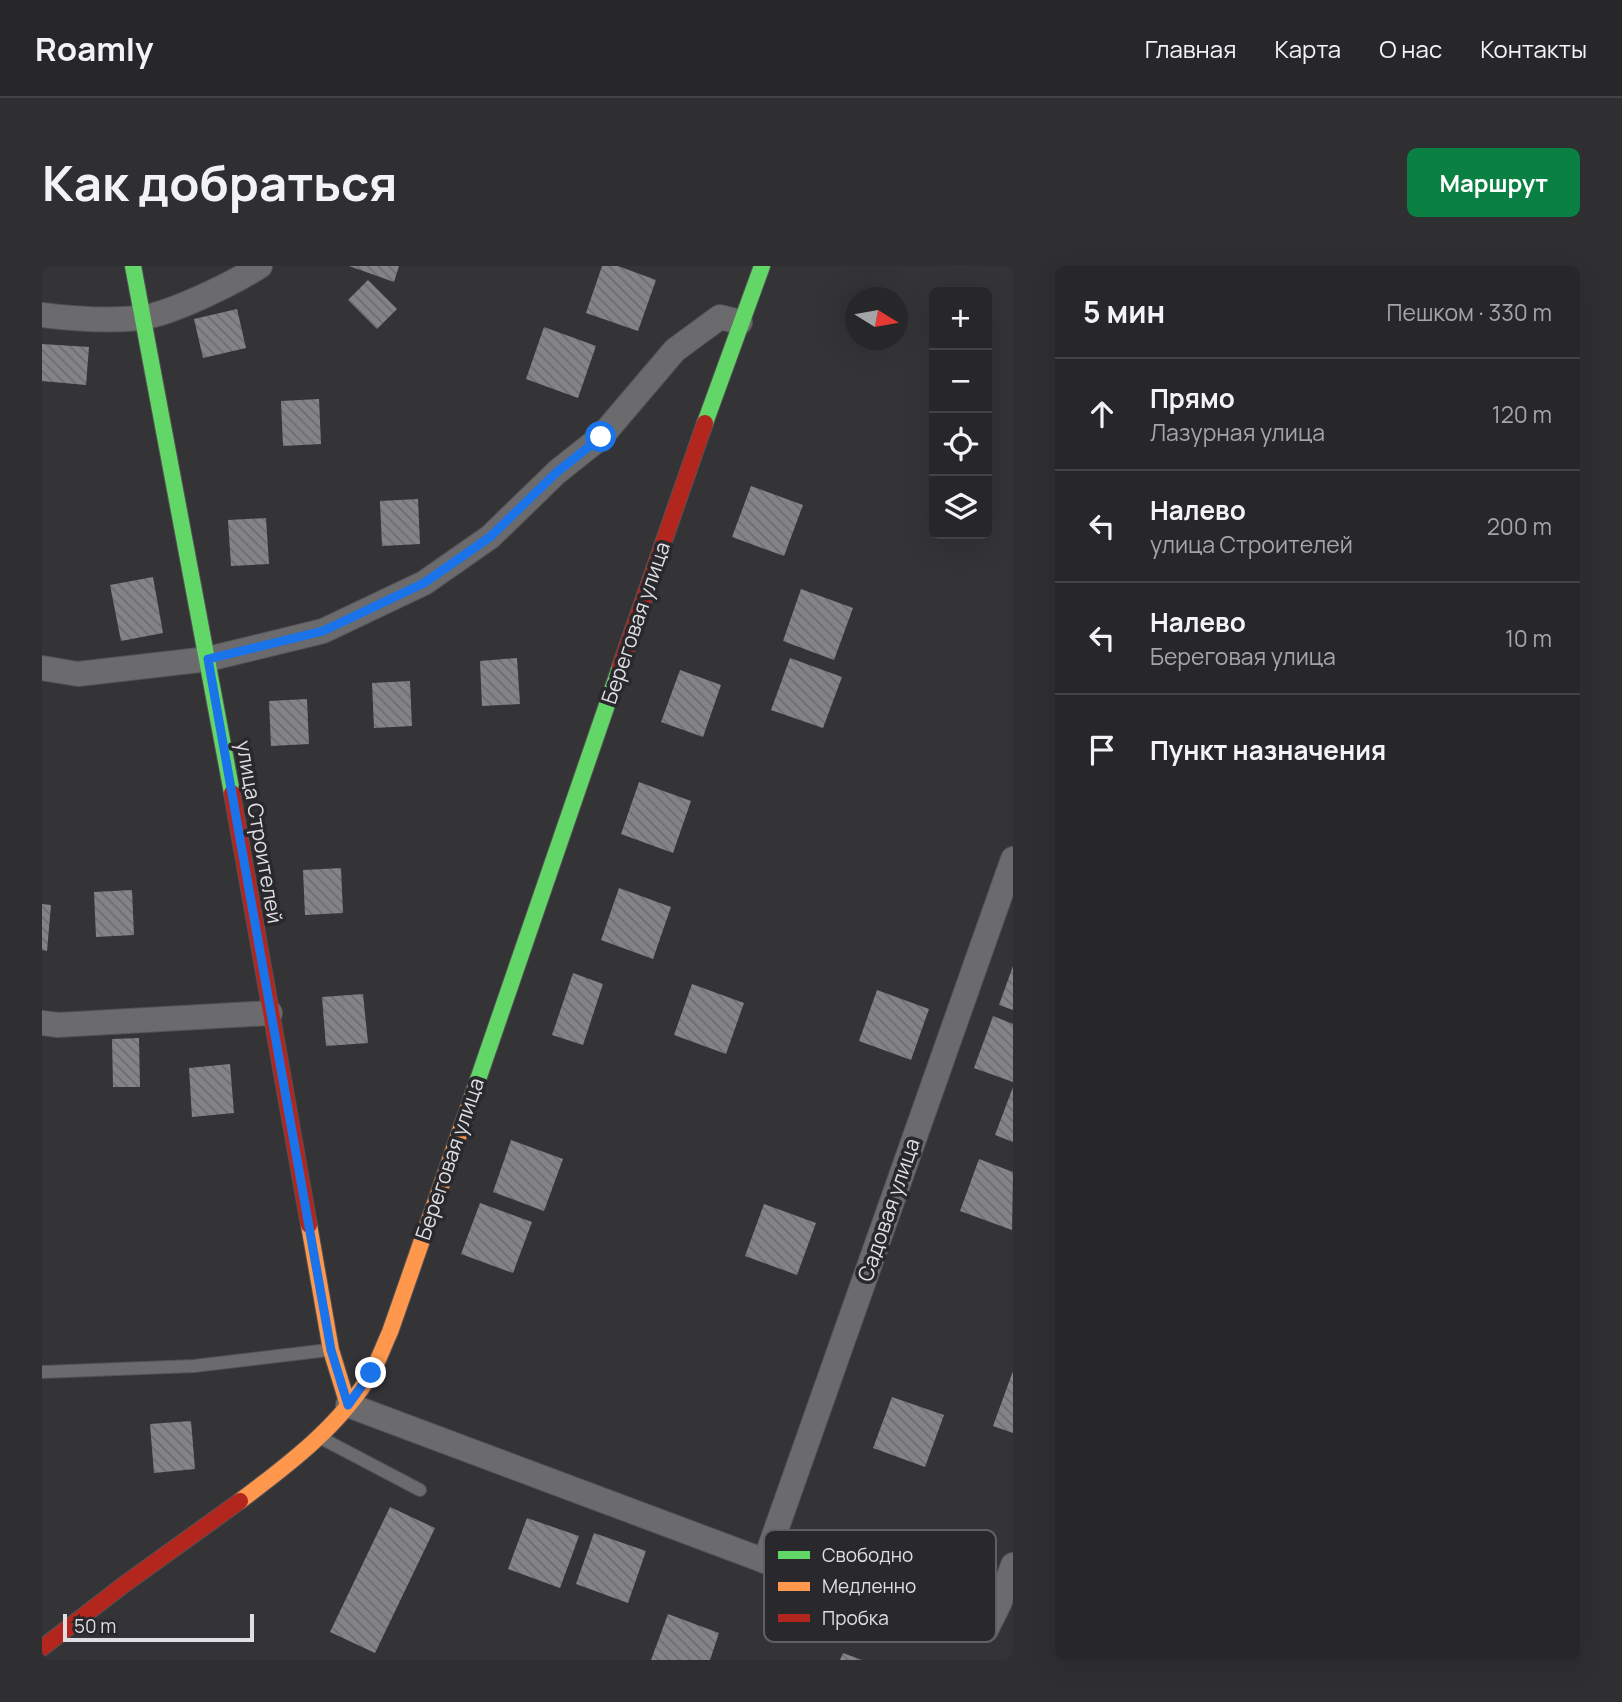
<!DOCTYPE html>
<html lang="ru">
<head>
<meta charset="utf-8">
<style>
	:root { --surface:#272628; --page:#2f2e30; --text:#f1f3f6; --muted:#a4a5a8; --line:#434345; --accent:#0b8043 }
	body { margin:0; font-family:Manrope,sans-serif; background:var(--page); color:var(--text) }
	.controls { position:absolute; right:21px; top:21px; display:grid; overflow:hidden; border-radius:10px; box-shadow:0 7px 28px #0002 }
	.controls button { width:63px; height:63px; display:grid; place-items:center; padding:0; border:0; border-bottom:2px solid var(--line); background:var(--surface); color:var(--text); font:35px sans-serif }
	.compass { position:absolute; left:803px; top:21px; width:63px; height:63px; border-radius:50%; background:var(--surface); box-shadow:0 7px 28px #0002; rotate:101deg }
	.scale { position:absolute; left:21px; bottom:18px; width:191px; box-sizing:border-box; padding-left:7px; border:4px solid #dfdee1; border-top:0; font-size:19px; line-height:24px; white-space:nowrap; color:#dfdee1; -webkit-text-stroke:5px #29282d; paint-order:stroke }
	.stop { position:absolute; width:21px; height:21px; margin:-16px; border:5px solid #1a73e8; border-radius:50%; background:#fff }
	.stop.end { background:#1a73e8; border-color:#fff; box-shadow:0 2px 7px #0008 }
	.list { margin:0; padding:0; list-style:none }
	h2 { display:flex; justify-content:space-between; align-items:center; height:91px; margin:0; padding:0 28px; font-size:30px }
	h2 small { font-size:23px; font-weight:400; color:var(--muted) }
	.list li { display:grid; grid-template-columns:46px 1fr auto; gap:21px; align-items:center; box-sizing:border-box; height:112px; padding:0 28px; border-top:2px solid var(--line) }
	.list b { display:block; font-size:26px; white-space:nowrap }
	.list p { margin:0; font-size:23px; white-space:nowrap; color:var(--muted) }
	.list em { font-size:23px; font-style:normal; color:var(--muted) }
	.icon { flex:none; width:38px; height:38px; fill:none; stroke:currentColor; stroke-width:2; stroke-linecap:round; stroke-linejoin:round }
	.map { position:relative; flex:none; width:971px; height:1394px; overflow:hidden; border-radius:10px }
	header { display:flex; align-items:center; gap:42px; box-sizing:border-box; height:98px; padding:0 35px; background:var(--surface); border-bottom:2px solid var(--line) }
	header strong { font-size:33px }
	nav { display:flex; gap:38px; margin-inline-start:auto; font-size:24px }
	.intro { display:flex; align-items:center; justify-content:space-between; box-sizing:border-box; height:168px; padding:0 42px }
	h1 { margin:0; font-size:49px }
	.button { padding:18px 32px; border-radius:10px; background:var(--accent); color:#fff; font-size:24px; font-weight:700 }
	main { display:flex; gap:42px; padding:0 42px }
	aside { flex:1; background:var(--surface); border-radius:10px; box-shadow:0 7px 28px #0002 }
	.map>svg:first-child { display:block }
	.building { fill:url(#building-back-hatch) }
	.lines { fill:none; stroke-linecap:round; stroke-linejoin:round }
	.lane-casing { stroke:#535254; stroke-width:14 }
	.street-casing { stroke:#535254; stroke-width:26 }
	.fast-casing { stroke:#535254; stroke-width:18 }
	.slow-casing { stroke:#535254; stroke-width:18 }
	.jam-casing { stroke:#535254; stroke-width:18 }
	.lane { stroke:#6b6b6d; stroke-width:12 }
	.street { stroke:#6b6b6d; stroke-width:24 }
	.fast { stroke:#63d668; stroke-width:16 }
	.slow { stroke:#ff974d; stroke-width:16 }
	.jam { stroke:#b3261e; stroke-width:16 }
	.route { stroke:#1a73e8; stroke-width:9 }
	.labels { text-anchor:middle; stroke-width:7; stroke-linejoin:round; paint-order:stroke }
	.street-label { font-size:21px; fill:#dfdee1; stroke:#29282d }
	.key { fill:#29282d; stroke:#605f63; stroke-width:2 }
	.key-label { font-size:19px; fill:#dfdee1 }
</style>
</head>
<body>
<header>
<strong>Roamly</strong>
<nav><a>Главная</a><a>Карта</a><a>О нас</a><a>Контакты</a></nav>
</header>
<div class="intro"><h1>Как добраться</h1><a class="button">Маршрут</a></div>
<main>
<div class="map">
<svg width="971" height="1394" viewBox="0 0 971 1394">
	<defs>
		<pattern id="building-back-hatch" width="6" height="6" patternUnits="userSpaceOnUse" patternTransform="scale(1.75)"><rect width="6" height="6" fill="#848386"/><path d="M-1 5l2 2M0 0l6 6M5-1l2 2" fill="none" stroke="#6d6d6f"/></pattern>
	</defs>
	<rect width="100%" height="100%" fill="#343336"/>
	<!-- building -->
	<g class="building">
		<path d="M307,0H357L352,16Z"/>
		<path d="M560,0H576L614,14L596,65L544,47Z"/>
		<path d="M326,14L355,43L335,63L306,34Z"/>
		<path d="M195,43L204,82L161,92L152,53Z"/>
		<path d="M502,61L554,80L536,132L484,113Z"/>
		<path d="M0,78L47,81L44,119L0,115Z"/>
		<path d="M277,133L279,178L241,180L239,135Z"/>
		<path d="M709,220L761,239L742,290L690,271Z"/>
		<path d="M376,233L378,278L340,280L338,235Z"/>
		<path d="M224,252L227,298L189,300L186,254Z"/>
		<path d="M111,311L121,367L79,375L68,319Z"/>
		<path d="M759,323L811,342L792,394L741,375Z"/>
		<path d="M475,392L478,438L440,440L438,395Z"/>
		<path d="M748,392L800,411L781,462L729,444Z"/>
		<path d="M638,404L679,419L661,471L619,456Z"/>
		<path d="M368,415L370,460L332,462L330,417Z"/>
		<path d="M265,433L267,478L229,480L227,435Z"/>
		<path d="M597,516L649,535L631,587L579,568Z"/>
		<path d="M299,602L301,647L263,649L261,604Z"/>
		<path d="M577,622L629,641L611,693L559,674Z"/>
		<path d="M90,624L92,669L54,671L52,626Z"/>
		<path d="M0,638L9,639L5,685L0,684Z"/>
		<path d="M971,700V744L957,739Z"/>
		<path d="M531,707L561,718L541,779L510,769Z"/>
		<path d="M650,718L702,737L684,788L632,769Z"/>
		<path d="M835,724L887,743L869,794L817,775Z"/>
		<path d="M321,728L326,777L284,780L280,731Z"/>
		<path d="M951,750L971,758V816L932,802Z"/>
		<path d="M97,772L98,821H71L70,773Z"/>
		<path d="M188,798L192,847L150,851L147,802Z"/>
		<path d="M971,821V876L953,869Z"/>
		<path d="M469,874L521,893L502,945L451,926Z"/>
		<path d="M937,893L971,906L970,964L918,945Z"/>
		<path d="M438,937L490,956L471,1007L419,988Z"/>
		<path d="M722,938L774,957L755,1009L703,990Z"/>
		<path d="M971,1105V1167L951,1160Z"/>
		<path d="M850,1131L902,1149L883,1201L831,1182Z"/>
		<path d="M149,1155L153,1203L112,1207L108,1158Z"/>
		<path d="M348,1241L393,1262L333,1387L288,1366Z"/>
		<path d="M485,1252L537,1270L518,1322L466,1303Z"/>
		<path d="M552,1267L604,1285L586,1337L534,1318Z"/>
		<path d="M626,1348L677,1367L668,1394H609Z"/>
		<path d="M801,1387L820,1394H798Z"/>
	</g>
	<g class="lines">
		<defs>
			<g id="lane">
				<path d="M0,1106L152,1100L286,1084"/>
				<path d="M279,1172L378,1224"/>
			</g>
			<g id="street">
				<path d="M0,49C31,53 67,55 98,52C129,48 192,17 218,0"/>
				<path d="M0,402L36,408L166,393L281,365L382,317L448,271L515,206L559,171L633,84L678,51L698,56"/>
				<path d="M0,757L16,759L228,747"/>
				<path d="M306,1139L723,1295L916,1360L944,1364L957,1338L971,1299"/>
				<path d="M723,1295L971,593"/>
			</g>
			<g id="fast">
				<path d="M91,0L190,527"/>
				<path d="M663,157L720,0"/>
				<path d="M431,828L578,401"/>
			</g>
			<g id="slow">
				<path d="M267,959L289,1084L306,1139"/>
				<path d="M198,1235C246,1199 299,1159 330,1106C337,1093 342,1079 348,1066L431,828"/>
			</g>
			<g id="jam">
				<path d="M578,401L663,157"/>
				<path d="M190,527L267,959"/>
				<path d="M0,1382L80,1320L198,1235"/>
			</g>
		</defs>
		<!-- lane casing -->
		<use href="#lane" class="lane-casing"/>
		<!-- street casing -->
		<use href="#street" class="street-casing"/>
		<!-- fast casing -->
		<use href="#fast" class="fast-casing"/>
		<!-- slow casing -->
		<use href="#slow" class="slow-casing"/>
		<!-- jam casing -->
		<use href="#jam" class="jam-casing"/>
		<!-- lane -->
		<use href="#lane" class="lane"/>
		<!-- street -->
		<use href="#street" class="street"/>
		<!-- fast -->
		<use href="#fast" class="fast"/>
		<!-- slow -->
		<use href="#slow" class="slow"/>
		<!-- jam -->
		<use href="#jam" class="jam"/>
	</g>
	<g class="lines">
		<!-- route -->
		<path class="route" d="M329,1107L306,1139L289,1084L166,393L281,365L382,317L448,271L515,206L559,171"/>
	</g>
	<g class="labels">
		<!-- street labels -->
		<g class="street-label">
			<text transform="translate(594 357) rotate(-71)" y="7">Береговая улица</text>
			<text transform="translate(217 566) rotate(80)" y="7">улица Строителей</text>
			<text transform="translate(408 893) rotate(-71)" y="7">Береговая улица</text>
			<text transform="translate(847 944) rotate(-71)" y="7">Садовая улица</text>
		</g>
	</g>
	<!-- legend -->
	<rect x="722" y="1264" width="232" height="112" rx="10" class="key"/>
	<rect x="736" y="1285" width="32" height="8" fill="#63d668"/>
	<rect x="736" y="1316" width="32" height="9" fill="#ff974d"/>
	<rect x="736" y="1348" width="32" height="8" fill="#b3261e"/>
	<g class="key-label">
		<text x="780" y="1296">Свободно</text>
		<text x="780" y="1327">Медленно</text>
		<text x="780" y="1359">Пробка</text>
	</g>
</svg>
<div class="controls">
<button>+</button>
<button>−</button>
<button><svg class="icon" aria-label="locate" viewBox="0 0 24 24"><circle cx="12" cy="12" r="6"/><path d="M12 2v4M12 18v4M2 12h4M18 12h4"/></svg></button>
<button><svg class="icon" aria-label="layers" viewBox="0 0 24 24"><path d="M12 4l9 5-9 5-9-5zM3 14l9 5 9-5"/></svg></button>
</div>
<svg class="compass" viewBox="-18 -18 36 36"><path d="M0-13l5 13h-10z" fill="#e53935"/><path d="M0 13l5-13h-10z" fill="#a4a5a8"/></svg>
<div class="scale">50 m</div>
<div class="stop" style="left:559px;top:171px"></div>
<div class="stop end" style="left:329px;top:1107px"></div>
</div>
<aside>
<h2>5 мин<small>Пешком · 330 m</small></h2>
<ul class="list">
<li><svg class="icon" aria-label="ahead" viewBox="0 0 24 24"><path d="M12 20V5M6 11l6-6 6 6"/></svg><div><b>Прямо</b><p>Лазурная улица</p></div><em>120 m</em></li>
<li><svg class="icon" aria-label="left" viewBox="0 0 24 24"><path d="M17 20v-9H6M10 6l-5 5 5 5"/></svg><div><b>Налево</b><p>улица Строителей</p></div><em>200 m</em></li>
<li><svg class="icon" aria-label="left" viewBox="0 0 24 24"><path d="M17 20v-9H6M10 6l-5 5 5 5"/></svg><div><b>Налево</b><p>Береговая улица</p></div><em>10 m</em></li>
<li><svg class="icon" aria-label="arrive" viewBox="0 0 24 24"><path d="M6 21V4h12l-3 4 3 4H6"/></svg><div><b>Пункт назначения</b></div></li>
</ul>
</aside>
</main>
</body>
</html>
